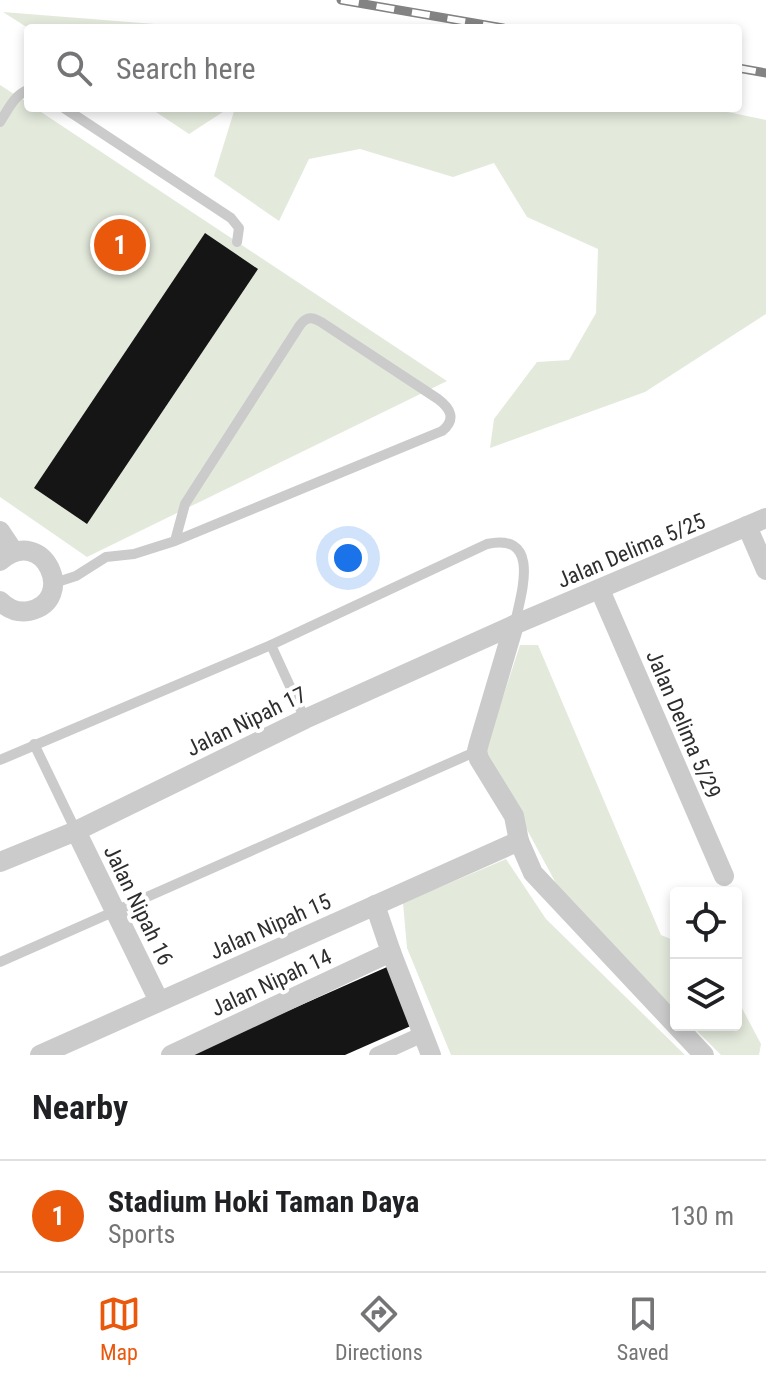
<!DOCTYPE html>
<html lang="en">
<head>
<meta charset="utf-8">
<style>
	:root { --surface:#fff; --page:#f6f6f6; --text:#202124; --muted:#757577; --line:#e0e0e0; --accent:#ea580c }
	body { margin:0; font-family:"Roboto Condensed",sans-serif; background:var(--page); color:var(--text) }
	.controls { position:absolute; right:24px; bottom:24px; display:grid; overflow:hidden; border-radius:8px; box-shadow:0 4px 12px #0003 }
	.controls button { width:72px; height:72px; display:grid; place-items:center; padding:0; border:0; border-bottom:2px solid var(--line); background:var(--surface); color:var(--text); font:40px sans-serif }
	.you { position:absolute; left:348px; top:558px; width:28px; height:28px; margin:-20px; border:6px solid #fff; border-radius:50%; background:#1a73e8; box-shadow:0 0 0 12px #1a73e833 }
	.badge { display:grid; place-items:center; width:52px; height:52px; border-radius:50%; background:var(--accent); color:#fff; font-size:26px; font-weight:700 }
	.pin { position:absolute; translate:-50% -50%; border:4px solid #fff; box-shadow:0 2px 8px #0006 }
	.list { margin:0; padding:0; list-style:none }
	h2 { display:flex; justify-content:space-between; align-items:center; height:104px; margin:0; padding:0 32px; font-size:34px }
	h2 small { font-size:26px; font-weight:400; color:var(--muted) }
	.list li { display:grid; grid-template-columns:52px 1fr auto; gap:24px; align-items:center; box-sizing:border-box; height:112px; padding:0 32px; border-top:2px solid var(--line) }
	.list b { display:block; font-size:30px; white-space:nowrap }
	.list p { margin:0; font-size:26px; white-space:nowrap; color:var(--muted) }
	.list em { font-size:26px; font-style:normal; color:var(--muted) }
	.icon { flex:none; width:44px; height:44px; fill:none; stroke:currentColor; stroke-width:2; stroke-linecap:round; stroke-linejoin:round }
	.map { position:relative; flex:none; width:766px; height:1055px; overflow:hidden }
	.search { position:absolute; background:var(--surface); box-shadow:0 4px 12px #0003; left:24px; right:24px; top:24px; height:88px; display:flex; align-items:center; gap:20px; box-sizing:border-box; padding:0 28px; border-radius:8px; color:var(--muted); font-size:30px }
	.sheet { height:216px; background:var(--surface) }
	nav { display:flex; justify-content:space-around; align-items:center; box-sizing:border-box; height:112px; border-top:2px solid var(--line); background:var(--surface); font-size:22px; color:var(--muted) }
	nav a { display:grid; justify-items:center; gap:4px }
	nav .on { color:var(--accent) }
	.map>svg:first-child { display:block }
	.green { fill:#e3eadc }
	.building { fill:#151515 }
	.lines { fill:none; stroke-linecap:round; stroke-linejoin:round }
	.service { stroke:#cbcbcb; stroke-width:10 }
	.pedestrian { stroke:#cbcbcb; stroke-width:16 }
	.minor { stroke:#cbcbcb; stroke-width:20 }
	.rail-casing { stroke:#838383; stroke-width:9 }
	.rail { stroke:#fff; stroke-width:6; stroke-dasharray:18; stroke-linecap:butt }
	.labels { text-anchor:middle; stroke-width:8; stroke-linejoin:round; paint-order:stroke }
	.street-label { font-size:22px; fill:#2e2e2e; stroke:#fff }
</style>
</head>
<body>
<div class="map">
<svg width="766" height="1055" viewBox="0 0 766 1055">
	<rect width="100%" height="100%" fill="#fff"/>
	<!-- green -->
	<g class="green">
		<path d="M3,12L205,28H28Z"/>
		<path d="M0,85L28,103V108H35L447,381L87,557L0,497Z"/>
		<path d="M150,108H229L189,134Z"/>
		<path d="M235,108H708L766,120V314L645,392L490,448L494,419L537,362L569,360L596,313L598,249L527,217L494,163L453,177L360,149L309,159L279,221L214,176Z"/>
		<path d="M520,645H538L661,935L676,941V1010L565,900L485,752Z"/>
		<path d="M506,859L546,919L685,1055H451L407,948L403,903Z"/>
		<path d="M736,997L761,1044L759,1055H721L691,1025H736Z"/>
	</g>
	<!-- building -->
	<g class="building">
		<path d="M205,233L258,269L87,524L34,488Z"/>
		<path d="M387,967L413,1025L345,1055H188Z"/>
	</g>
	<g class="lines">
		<!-- service -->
		<g class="service">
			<path d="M64,108L231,218L239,228L237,242"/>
			<path d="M0,122C8,110 14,95 28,90"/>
			<path d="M54,583L76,576L106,557L134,554L175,541L442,431C457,419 450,408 438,399L321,322C312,317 307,316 300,325L185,504L175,541"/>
			<path d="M271,645L305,719"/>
			<path d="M34,744L76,831"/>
			<path d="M0,760L271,645L487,544C542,532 521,594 515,623"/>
			<path d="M0,962L477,751"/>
		</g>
		<!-- pedestrian -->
		<path class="pedestrian" d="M377,1055L423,1034"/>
		<!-- minor -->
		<g class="minor">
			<path d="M747,526L766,570"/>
			<path d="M0,531L14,552"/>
			<path d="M0,561C44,523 78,601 29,611C18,613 8,609 0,601"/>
			<path d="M600,590L724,876"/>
			<path d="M514,625L479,743L477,751L479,759L514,816L519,841L533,873L704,1055"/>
			<path d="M76,831L159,1001"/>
			<path d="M0,862L76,831L305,719L514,625L766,518"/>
			<path d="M375,905L391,952L431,1055"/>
			<path d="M40,1055L519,841"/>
			<path d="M171,1055L391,952"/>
		</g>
		<defs>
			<g id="rail">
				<path d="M341,0L503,28"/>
				<path d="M738,68L766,73"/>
			</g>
		</defs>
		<!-- rail casing -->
		<use href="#rail" class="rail-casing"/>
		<!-- rail -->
		<use href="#rail" class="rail"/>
	</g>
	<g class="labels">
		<!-- street labels -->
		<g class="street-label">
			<text transform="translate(631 550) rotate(-23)" y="8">Jalan Delima 5/25</text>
			<text transform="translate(246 721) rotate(-26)" y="8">Jalan Nipah 17</text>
			<text transform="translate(684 724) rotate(67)" y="8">Jalan Delima 5/29</text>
			<text transform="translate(139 905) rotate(64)" y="8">Jalan Nipah 16</text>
			<text transform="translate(270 926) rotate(-24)" y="8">Jalan Nipah 15</text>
			<text transform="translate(271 982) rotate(-25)" y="8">Jalan Nipah 14</text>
		</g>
	</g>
</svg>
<div class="controls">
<button><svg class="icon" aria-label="locate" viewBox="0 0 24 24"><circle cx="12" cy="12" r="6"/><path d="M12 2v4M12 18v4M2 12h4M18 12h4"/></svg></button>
<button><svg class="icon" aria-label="layers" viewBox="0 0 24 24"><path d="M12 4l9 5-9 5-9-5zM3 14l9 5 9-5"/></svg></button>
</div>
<div class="you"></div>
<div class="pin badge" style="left:120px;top:245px">1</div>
<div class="search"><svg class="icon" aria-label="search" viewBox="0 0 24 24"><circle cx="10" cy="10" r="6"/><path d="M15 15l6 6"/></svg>Search here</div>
</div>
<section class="sheet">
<h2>Nearby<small></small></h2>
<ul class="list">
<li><span class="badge">1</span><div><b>Stadium Hoki Taman Daya</b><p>Sports</p></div><em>130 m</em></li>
</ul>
</section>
<nav>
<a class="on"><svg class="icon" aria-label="map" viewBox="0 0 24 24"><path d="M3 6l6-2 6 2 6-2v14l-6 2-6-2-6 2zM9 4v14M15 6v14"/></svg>Map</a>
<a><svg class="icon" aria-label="directions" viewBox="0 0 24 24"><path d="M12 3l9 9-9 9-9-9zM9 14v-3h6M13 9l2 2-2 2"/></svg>Directions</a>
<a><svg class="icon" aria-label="saved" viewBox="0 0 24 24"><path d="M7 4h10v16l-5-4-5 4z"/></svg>Saved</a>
</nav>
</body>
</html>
